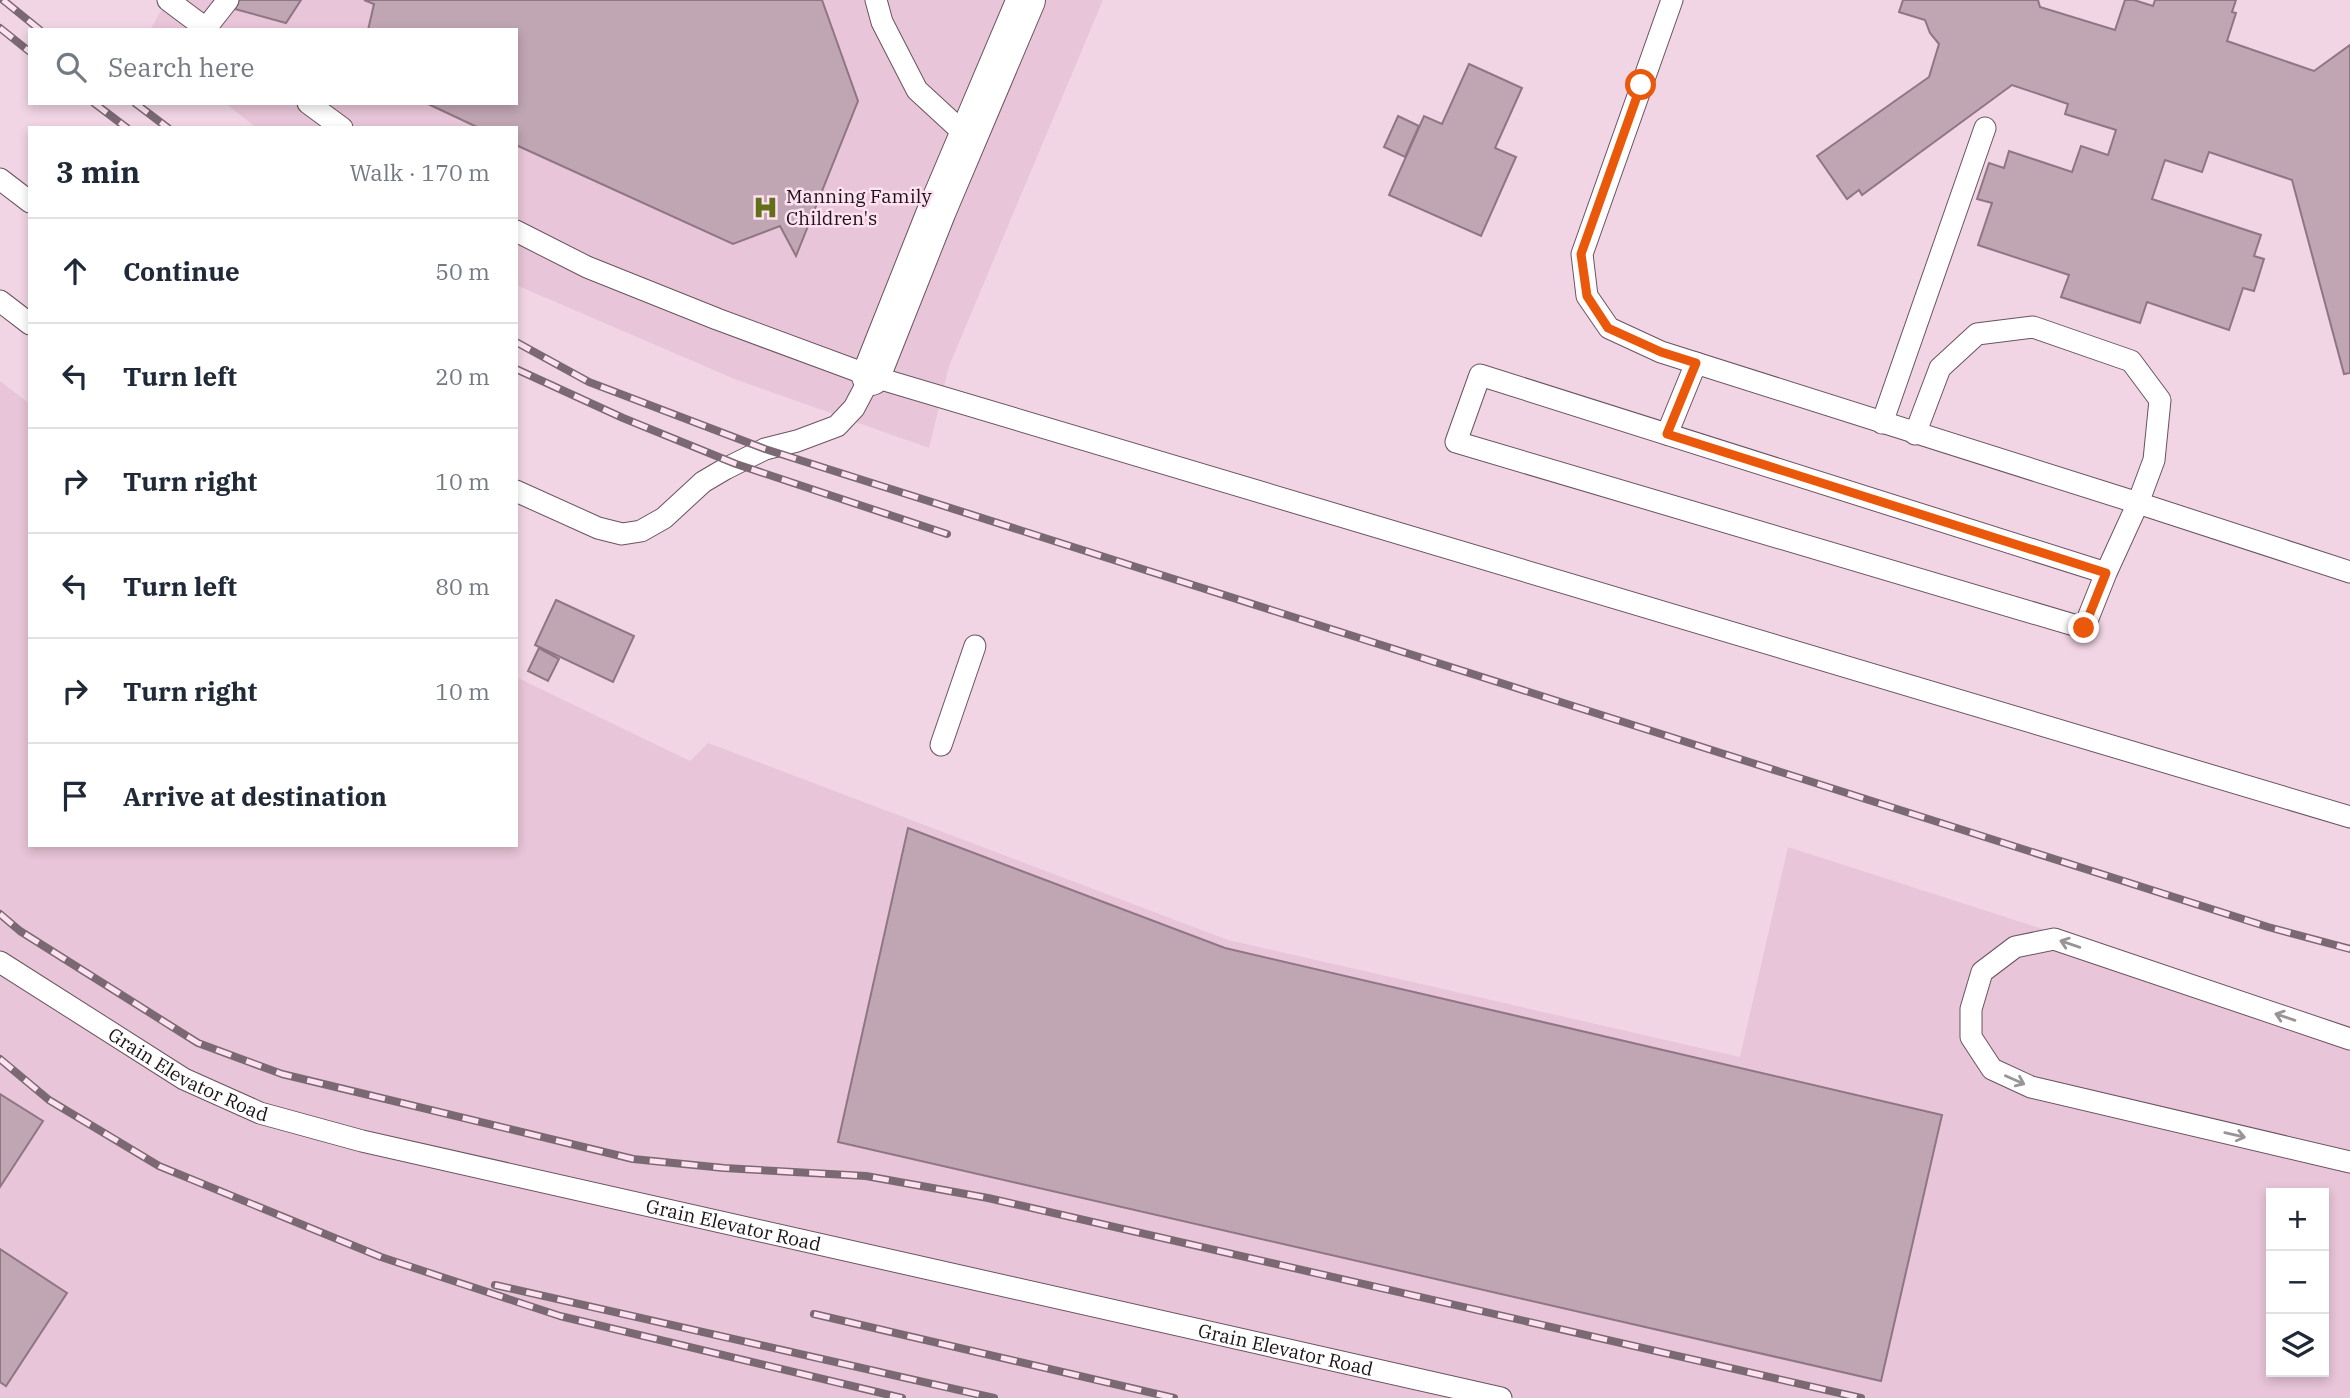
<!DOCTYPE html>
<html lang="en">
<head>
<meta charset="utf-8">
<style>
	:root { --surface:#fff; --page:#f2f2f3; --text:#1f2937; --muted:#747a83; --line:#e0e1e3 }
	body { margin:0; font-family:"IBM Plex Serif",serif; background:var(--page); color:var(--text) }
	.controls { position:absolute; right:21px; bottom:21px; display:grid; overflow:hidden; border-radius:0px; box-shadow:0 4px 10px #0003 }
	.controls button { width:63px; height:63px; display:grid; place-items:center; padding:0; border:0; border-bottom:2px solid var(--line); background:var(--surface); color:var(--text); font:35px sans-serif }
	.stop { position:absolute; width:21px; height:21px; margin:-16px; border:5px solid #ea580c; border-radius:50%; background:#fff }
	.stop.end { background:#ea580c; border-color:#fff; box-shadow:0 2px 7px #0008 }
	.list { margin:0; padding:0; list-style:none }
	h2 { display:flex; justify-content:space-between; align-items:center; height:91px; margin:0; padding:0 28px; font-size:30px }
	h2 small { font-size:23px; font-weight:400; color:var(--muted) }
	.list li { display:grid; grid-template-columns:46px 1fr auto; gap:21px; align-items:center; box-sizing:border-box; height:105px; padding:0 28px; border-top:2px solid var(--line) }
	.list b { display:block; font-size:26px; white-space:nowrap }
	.list em { font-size:23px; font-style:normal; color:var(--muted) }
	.icon { flex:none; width:38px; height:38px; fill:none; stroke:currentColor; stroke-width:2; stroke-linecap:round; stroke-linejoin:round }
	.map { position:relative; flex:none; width:2350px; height:1398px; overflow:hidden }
	.search { position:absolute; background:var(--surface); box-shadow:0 4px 10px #0003; left:28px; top:28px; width:490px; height:77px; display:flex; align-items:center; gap:18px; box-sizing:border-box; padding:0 24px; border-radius:0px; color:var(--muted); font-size:26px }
	.panel { position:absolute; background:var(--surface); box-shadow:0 4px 10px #0003; left:28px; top:126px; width:490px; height:721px; border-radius:0px }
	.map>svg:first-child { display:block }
	.built { fill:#e8c5d8; fill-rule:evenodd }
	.building { fill:#c0a5b3; stroke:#8f7684; stroke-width:2 }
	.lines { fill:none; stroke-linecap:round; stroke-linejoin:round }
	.lane-casing { stroke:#6a5360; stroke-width:23 }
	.secondary-casing { stroke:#6a5360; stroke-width:40 }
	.lane { stroke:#fff; stroke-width:21 }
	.secondary { stroke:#fff; stroke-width:38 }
	.rail-casing { stroke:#7a6972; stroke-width:8 }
	.rail { stroke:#ffe2f1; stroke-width:5; stroke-dasharray:16; stroke-linecap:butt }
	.oneway { stroke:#999597 }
	.route { stroke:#ea580c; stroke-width:9 }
	.labels { text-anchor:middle; stroke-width:5; stroke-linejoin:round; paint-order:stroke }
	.poi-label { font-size:19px; fill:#1c1318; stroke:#ffe2f1; text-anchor:start }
	.street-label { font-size:19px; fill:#1c1318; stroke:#ffe2f1 }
</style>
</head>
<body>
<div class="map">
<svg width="2350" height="1398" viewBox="0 0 2350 1398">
	<rect width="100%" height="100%" fill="#f1d5e4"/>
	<!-- built -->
	<g class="built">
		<path d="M167,0H1103L949,366L929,448L737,380L516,285V128H257L225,103H516V30H150Z"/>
		<path d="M0,381L30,404V845H516V677L690,761L708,743L1228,940L1740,1057L1788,847L2350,1028V1398H0ZM2271,1193H2324V1372H2271Z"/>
	</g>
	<!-- building -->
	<g class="building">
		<path d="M239,0H301L286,23L235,9Z"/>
		<path d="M364,0H822L858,101L796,256L780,226L733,244L516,145V128H479L426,103H516V30H368L374,4Z"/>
		<path d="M1903,0H2038L2040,7L2115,30L2125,0H2134L2153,6L2155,0H2236L2232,12L2236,13L2227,41L2314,71L2350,45V373L2344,374L2292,180L2209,152L2202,172L2165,160L2152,199L2261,235L2254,256L2264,259L2254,291L2243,288L2229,330L2147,302L2140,323L2061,297L2069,275L1978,245L1992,203L1977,199L1989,163L2004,168L2009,151L2072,172L2081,146L2108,155L2116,130L2065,114L2068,104L2012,85L1862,195L1859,190L1847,199L1817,156L1929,77L1939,44L1930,33L1925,20L1899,12Z"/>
		<path d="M1469,64L1522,88L1495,148L1516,157L1481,236L1389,195L1424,116L1442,124Z"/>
		<path d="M1398,116L1419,126L1405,157L1384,147Z"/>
		<path d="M556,600L634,636L613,682L535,645Z"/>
		<path d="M539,648L559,659L548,681L528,671Z"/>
		<path d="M908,828L1225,948L1942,1115L1881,1381L838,1142Z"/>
		<path d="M0,1094L43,1121L0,1187Z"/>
		<path d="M0,1249L67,1293L6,1386L0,1382Z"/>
	</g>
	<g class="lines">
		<defs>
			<g id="lane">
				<path d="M168,0L208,30"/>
				<path d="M876,0L882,22L917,90L968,137"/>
				<path d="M1672,0L1582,254L1587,296L1609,328L1661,352L2138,503L2350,572"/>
				<path d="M206,28L228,0"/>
				<path d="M308,103L342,128"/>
				<path d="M0,179L30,202"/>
				<path d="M516,231L587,267L717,319L871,376L2350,817"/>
				<path d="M0,301L30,324"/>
				<path d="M1882,423L1985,128"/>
				<path d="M1667,434L1696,363"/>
				<path d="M1915,434L1940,368L1977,334L2033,327L2131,361L2160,400L2154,460L2138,503L2106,573L1480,375L1456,442L2084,628L2106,573"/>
				<path d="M516,491L598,528L622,534L641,531L664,518L703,482L725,469L765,449L797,441L837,426L854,408L871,376"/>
				<path d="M941,745L975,646"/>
				<path id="s1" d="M0,962L184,1079L260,1113L362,1141L1501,1398"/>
				<path d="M2350,1039L2054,939L2015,947L1982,972L1971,1009V1037L1992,1069L2031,1087L2350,1162"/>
			</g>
			<path id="secondary" d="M871,376L937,210L1026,0"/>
		</defs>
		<!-- lane casing -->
		<use href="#lane" class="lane-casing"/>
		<!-- secondary casing -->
		<use href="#secondary" class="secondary-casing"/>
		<!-- lane -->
		<use href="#lane" class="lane"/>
		<!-- secondary -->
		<use href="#secondary" class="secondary"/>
		<defs>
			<g id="rail">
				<path d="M3,0L40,30"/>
				<path d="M0,28L30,52"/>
				<path d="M94,103L127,128"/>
				<path d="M135,103L168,128"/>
				<path d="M516,342L589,382L765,449L2268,927L2350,949"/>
				<path d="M516,369L623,418L736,464L947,534"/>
				<path d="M0,914L20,931L198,1043L282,1074L633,1159L724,1168L866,1176L988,1198L1861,1398"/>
				<path d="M0,1059L49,1100L159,1166L381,1257L560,1316L902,1398"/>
				<path d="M495,1285L994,1398"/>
				<path d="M814,1314L1174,1398"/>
			</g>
		</defs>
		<!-- rail casing -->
		<use href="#rail" class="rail-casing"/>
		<!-- rail -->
		<use href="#rail" class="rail"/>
	</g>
	<!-- one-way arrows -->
	<defs><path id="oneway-shaft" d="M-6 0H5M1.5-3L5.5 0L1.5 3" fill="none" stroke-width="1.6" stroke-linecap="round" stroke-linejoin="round" transform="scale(1.75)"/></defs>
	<g class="oneway">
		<use href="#oneway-shaft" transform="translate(2070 944) rotate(-161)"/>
		<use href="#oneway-shaft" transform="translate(2285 1017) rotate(-161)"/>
		<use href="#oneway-shaft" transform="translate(2015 1080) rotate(24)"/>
		<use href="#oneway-shaft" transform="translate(2235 1135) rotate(13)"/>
	</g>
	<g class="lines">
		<!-- route -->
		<path class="route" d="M1641,85L1581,254L1587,296L1608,328L1661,352L1696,363L1667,434L2106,573L2084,628"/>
	</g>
	<!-- icons -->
	<defs>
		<symbol id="hospital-bare" viewBox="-9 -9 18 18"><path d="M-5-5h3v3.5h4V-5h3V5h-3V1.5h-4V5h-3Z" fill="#626f1a" stroke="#ffe2f1" stroke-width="2.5" paint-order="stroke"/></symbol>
	</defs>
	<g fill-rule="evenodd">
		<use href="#hospital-bare" x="748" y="190" width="35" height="35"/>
	</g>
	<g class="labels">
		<!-- poi labels -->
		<g class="poi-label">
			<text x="786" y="203">Manning Family<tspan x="786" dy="22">Children's</tspan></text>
		</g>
		<!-- street labels -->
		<g class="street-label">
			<text dy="7" stroke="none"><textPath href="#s1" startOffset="220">Grain Elevator Road</textPath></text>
			<text dy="7" stroke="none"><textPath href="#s1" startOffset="788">Grain Elevator Road</textPath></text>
			<text dy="7" stroke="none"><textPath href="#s1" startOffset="1354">Grain Elevator Road</textPath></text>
		</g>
	</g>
</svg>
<div class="controls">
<button>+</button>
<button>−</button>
<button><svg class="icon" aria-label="layers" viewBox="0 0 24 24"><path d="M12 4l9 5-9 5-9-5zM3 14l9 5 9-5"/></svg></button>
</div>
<div class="stop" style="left:1641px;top:85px"></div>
<div class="stop end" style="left:2084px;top:628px"></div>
<div class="search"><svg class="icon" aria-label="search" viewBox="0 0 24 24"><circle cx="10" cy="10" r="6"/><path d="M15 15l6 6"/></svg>Search here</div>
<section class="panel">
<h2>3 min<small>Walk · 170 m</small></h2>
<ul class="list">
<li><svg class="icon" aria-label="ahead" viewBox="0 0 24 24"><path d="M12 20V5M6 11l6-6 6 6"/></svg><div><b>Continue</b></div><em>50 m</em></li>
<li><svg class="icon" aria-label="left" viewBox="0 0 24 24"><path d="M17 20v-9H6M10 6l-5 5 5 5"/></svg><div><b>Turn left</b></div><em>20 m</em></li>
<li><svg class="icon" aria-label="right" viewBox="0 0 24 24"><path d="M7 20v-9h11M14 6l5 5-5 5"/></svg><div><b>Turn right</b></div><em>10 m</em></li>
<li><svg class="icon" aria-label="left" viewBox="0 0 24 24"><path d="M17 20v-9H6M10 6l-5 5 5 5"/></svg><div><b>Turn left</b></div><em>80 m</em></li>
<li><svg class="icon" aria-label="right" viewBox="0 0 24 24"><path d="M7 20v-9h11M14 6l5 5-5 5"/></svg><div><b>Turn right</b></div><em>10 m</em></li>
<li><svg class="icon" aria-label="arrive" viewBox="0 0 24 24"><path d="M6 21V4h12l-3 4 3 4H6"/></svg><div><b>Arrive at destination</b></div></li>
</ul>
</section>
</div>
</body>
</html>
